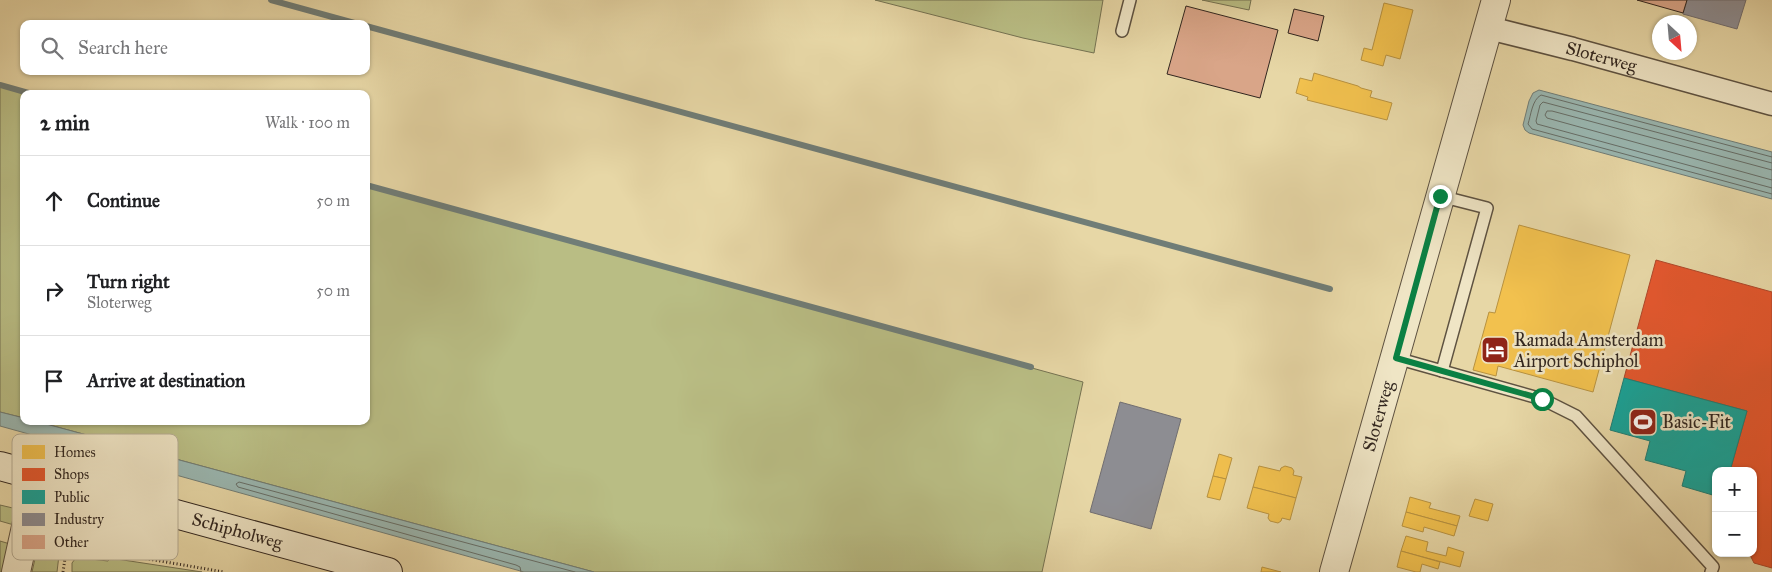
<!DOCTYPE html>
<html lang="en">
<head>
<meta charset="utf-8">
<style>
	:root { --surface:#fff; --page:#f2f2f2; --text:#202124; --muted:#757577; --line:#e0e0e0 }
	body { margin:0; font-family:"IM FELL Great Primer",serif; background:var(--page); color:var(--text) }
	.controls { position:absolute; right:15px; bottom:15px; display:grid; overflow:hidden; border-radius:10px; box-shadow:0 1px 4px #0004 }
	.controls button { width:45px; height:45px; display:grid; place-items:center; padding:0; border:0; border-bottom:1px solid var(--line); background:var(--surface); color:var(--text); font:25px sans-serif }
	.compass { position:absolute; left:1652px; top:15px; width:45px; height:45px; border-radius:50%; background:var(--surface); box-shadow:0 1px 4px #0004; rotate:154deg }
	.stop { position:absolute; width:15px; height:15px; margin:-11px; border:4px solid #0b8043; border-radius:50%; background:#fff }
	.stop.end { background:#0b8043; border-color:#fff; box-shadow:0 1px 5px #0008 }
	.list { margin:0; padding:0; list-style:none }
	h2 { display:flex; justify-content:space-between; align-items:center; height:65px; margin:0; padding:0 20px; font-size:21px }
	h2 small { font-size:16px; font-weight:400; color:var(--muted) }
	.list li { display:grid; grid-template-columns:32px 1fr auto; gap:15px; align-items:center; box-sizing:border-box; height:90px; padding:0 20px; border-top:1px solid var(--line) }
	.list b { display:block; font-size:19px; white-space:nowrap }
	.list p { margin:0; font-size:16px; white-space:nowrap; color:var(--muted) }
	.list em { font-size:16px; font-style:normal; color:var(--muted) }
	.icon { flex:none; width:28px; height:28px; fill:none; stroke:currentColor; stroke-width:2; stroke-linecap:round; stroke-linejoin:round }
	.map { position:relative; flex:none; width:1772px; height:572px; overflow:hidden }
	.search { position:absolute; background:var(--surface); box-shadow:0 1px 4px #0004; left:20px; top:20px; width:350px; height:55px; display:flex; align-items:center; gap:12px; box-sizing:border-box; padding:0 18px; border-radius:10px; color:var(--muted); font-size:19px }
	.panel { position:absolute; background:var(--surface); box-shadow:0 1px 4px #0004; left:20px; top:90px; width:350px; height:335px; border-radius:10px }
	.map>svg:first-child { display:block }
	.green { fill:#b9bd84; stroke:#757252 }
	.water { fill:#9ab7b1; stroke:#707d77 }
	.homes { fill:#f2c14e; stroke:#b89240 }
	.shops { fill:#e4572e; stroke:#ae482a }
	.public { fill:#17a398; stroke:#1f7e74 }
	.industry { fill:#8d8d92; stroke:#716e70 }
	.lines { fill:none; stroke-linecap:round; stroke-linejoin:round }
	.shore { stroke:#666e68; stroke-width:1 }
	.stream { stroke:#707d77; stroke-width:6 }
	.building { fill:#d9a588; stroke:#31261f }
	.service-casing { stroke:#5e5241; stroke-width:14 }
	.minor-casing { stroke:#5e5241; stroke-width:25 }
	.tertiary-casing { stroke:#5e5241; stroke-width:30 }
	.secondary-casing { stroke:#31261f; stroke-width:30 }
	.path { stroke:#31261f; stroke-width:3; stroke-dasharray:1 2.5; stroke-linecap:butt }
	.service { stroke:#efe5c5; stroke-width:11 }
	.minor { stroke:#efe5c5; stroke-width:22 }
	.tertiary { stroke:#efe5c5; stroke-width:28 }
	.secondary { stroke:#efe5c5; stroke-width:28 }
	.route { stroke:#0b8043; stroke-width:6 }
	.labels { text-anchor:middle; stroke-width:5; stroke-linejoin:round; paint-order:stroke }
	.street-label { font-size:18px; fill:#31261f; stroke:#efe5c5 }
	.poi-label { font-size:18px; fill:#31261f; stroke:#efe5c5; text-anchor:start }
	.key { fill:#efe5c5; stroke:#b6ac93; stroke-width:1 }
	.key-label { font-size:14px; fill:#31261f }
</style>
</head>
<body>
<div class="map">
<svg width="1772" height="572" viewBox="0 0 1772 572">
	<rect width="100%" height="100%" fill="#e7d7a6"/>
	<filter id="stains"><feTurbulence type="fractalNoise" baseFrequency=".004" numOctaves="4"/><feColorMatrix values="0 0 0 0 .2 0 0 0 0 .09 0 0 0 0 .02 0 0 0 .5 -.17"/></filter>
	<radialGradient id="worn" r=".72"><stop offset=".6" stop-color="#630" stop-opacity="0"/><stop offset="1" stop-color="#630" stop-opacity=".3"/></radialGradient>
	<!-- green -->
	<g class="green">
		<path d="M875,0H1103L1094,53L1023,38Z"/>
		<path d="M1202,0H1251L1249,10Z"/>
		<path d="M0,85L32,94H24V418L0,412Z"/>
		<path d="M366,185L1083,382L1042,572H594L35,421H366Z"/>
		<path d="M0,505L17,509L14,525L0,521Z"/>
		<path d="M0,541L10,544L4,572H0Z"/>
		<path d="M37,550L59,555L57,572H32Z"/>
		<path d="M82,558L108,561L110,558L202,572H72V563L75,559Z"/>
	</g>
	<!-- water -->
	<g class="water">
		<path d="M1539,90L1772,152V199L1529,133L1525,130L1523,125L1529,101L1533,93Z"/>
		<path d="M0,412L24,418V421H35L594,572H524L0,426Z"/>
	</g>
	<!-- homes -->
	<g class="homes">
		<path d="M1384,3L1413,10L1400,59L1386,55L1383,66L1361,60L1364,48L1372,50Z"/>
		<path d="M1314,73L1358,86L1361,88L1372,91L1370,97L1392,103L1387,120L1307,100L1308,97L1296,93L1300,78L1312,81Z"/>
		<path d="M1519,225L1630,255L1593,392L1498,366L1496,376L1473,370L1489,312L1495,313Z"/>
		<path d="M1219,454L1232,458L1226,479L1213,476Z"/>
		<path d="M1259,466L1280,471L1281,468L1285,466L1292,468L1294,471L1293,475L1302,477L1296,498L1253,487Z"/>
		<path d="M1213,476L1226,479L1220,500L1207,497Z"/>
		<path d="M1253,487L1296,498L1290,520L1282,518L1281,521L1278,523L1270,521L1268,518L1269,514L1247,508Z"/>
		<path d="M1410,497L1431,503L1429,508L1460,516L1457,526L1406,512Z"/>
		<path d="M1475,499L1493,504L1488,521L1469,516Z"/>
		<path d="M1406,512L1457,526L1454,536L1424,527L1423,532L1402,526Z"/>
		<path d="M1406,536L1428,542L1426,551L1446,556L1448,547L1464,552L1460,567L1401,551Z"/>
		<path d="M1401,551L1440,562L1438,569L1422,564L1420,572H1416L1397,567Z"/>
		<path d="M1262,567L1281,572H1261Z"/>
	</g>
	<!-- shops -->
	<path class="shops" d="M1656,260L1772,292V568L1754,563L1749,553H1753V471H1730L1747,411L1624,378Z"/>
	<!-- public -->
	<path class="public" d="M1624,378L1747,411L1730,471H1716V496L1682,486L1686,471L1645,460L1650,441L1610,430Z"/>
	<!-- industry -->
	<g class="industry">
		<path d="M1687,0H1746L1737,29L1683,14Z"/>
		<path d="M1120,402L1181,419L1151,529L1090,512Z"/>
	</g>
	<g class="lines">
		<!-- shore -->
		<g class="shore">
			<path d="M1772,157L1541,95C1532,100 1531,115 1528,124L1532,129L1772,194"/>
			<path d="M1772,163L1543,102L1540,105L1536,121L1537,124L1772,188"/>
			<path d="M1772,170L1552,111H1547L1545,115L1547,118L1772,180"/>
			<path d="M521,572L520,567L516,565L238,487L236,484L239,482L575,572"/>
		</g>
		<!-- stream -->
		<g class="stream">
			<path d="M271,0L358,24"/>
			<path d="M366,26L1330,289"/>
			<path d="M0,85L32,94"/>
			<path d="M366,185L1031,367"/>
		</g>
	</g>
	<!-- building -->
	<g class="building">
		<path d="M1637,0H1687L1683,13Z"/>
		<path d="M1186,6L1278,30L1260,98L1167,74Z"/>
		<path d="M1294,9L1324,16L1318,41L1288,33Z"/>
	</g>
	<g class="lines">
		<defs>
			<g id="service">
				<path d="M1122,31L1130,0"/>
				<path d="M1440,196L1487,208L1442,371"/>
				<path d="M1396,358L1542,399L1576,416L1713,567L1711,572"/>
			</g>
			<g id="minor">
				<path id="s1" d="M1489,28L1573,49L1772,104"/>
			</g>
			<g id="tertiary">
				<path d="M16,572L37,477"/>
				<path id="s2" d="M1334,572L1496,0"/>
			</g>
			<g id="secondary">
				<path id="s3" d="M0,466L388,572"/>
			</g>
		</defs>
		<!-- service casing -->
		<use href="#service" class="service-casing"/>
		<!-- minor casing -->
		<use href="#minor" class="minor-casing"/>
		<!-- tertiary casing -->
		<use href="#tertiary" class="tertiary-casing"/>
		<!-- secondary casing -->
		<use href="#secondary" class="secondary-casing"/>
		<!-- path -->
		<g class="path">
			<path d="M46,539L67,545L224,572"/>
			<path d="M63,572L67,545"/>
		</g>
		<!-- service -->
		<use href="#service" class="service"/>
		<!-- minor -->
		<use href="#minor" class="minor"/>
		<!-- tertiary -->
		<use href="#tertiary" class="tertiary"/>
		<!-- secondary -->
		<use href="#secondary" class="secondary"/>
	</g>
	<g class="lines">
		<!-- route -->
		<path class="route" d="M1440,196L1396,358L1542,399"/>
	</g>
	<!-- icons -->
	<defs>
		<symbol id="hotel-square" viewBox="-11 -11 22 22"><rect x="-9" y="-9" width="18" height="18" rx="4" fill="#8f2418" stroke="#efe5c5"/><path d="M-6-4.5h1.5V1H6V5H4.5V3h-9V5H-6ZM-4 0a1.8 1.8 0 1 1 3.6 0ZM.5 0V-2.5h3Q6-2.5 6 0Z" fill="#fff"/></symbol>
		<symbol id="stadium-square" viewBox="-11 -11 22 22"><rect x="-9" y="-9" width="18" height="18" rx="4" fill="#8f2418" stroke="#efe5c5"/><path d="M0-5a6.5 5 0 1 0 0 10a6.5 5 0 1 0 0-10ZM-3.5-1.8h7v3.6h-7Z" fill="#fff"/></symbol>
	</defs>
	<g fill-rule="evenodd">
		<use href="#hotel-square" x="1479" y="334" width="32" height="32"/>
		<use href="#stadium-square" x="1627" y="406" width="32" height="32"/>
	</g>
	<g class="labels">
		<!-- street labels -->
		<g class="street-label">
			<text dy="6" stroke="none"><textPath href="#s1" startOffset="116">Sloterweg</textPath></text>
			<text dy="6" stroke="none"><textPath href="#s2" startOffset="162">Sloterweg</textPath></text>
			<text dy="6" stroke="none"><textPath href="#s3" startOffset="246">Schipholweg</textPath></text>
		</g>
		<!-- poi labels -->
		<g class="poi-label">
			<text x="1514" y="346">Ramada Amsterdam<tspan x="1514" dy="21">Airport Schiphol</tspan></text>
			<text x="1662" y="428">Basic-Fit</text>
		</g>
	</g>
	<!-- legend -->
	<rect x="12" y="434" width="166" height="126" rx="8" class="key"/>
	<rect x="22" y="445" width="23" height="14" fill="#f2c14e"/>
	<rect x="22" y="468" width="23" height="13" fill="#e4572e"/>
	<rect x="22" y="490" width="23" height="14" fill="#17a398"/>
	<rect x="22" y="513" width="23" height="13" fill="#8d8d92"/>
	<rect x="22" y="535" width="23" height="14" fill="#d9a588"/>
	<g class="key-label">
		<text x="54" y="457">Homes</text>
		<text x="54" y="479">Shops</text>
		<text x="54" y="502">Public</text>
		<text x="54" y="524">Industry</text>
		<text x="54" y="547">Other</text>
	</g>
	<rect width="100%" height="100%" filter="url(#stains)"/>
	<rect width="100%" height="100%" fill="url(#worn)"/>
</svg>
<div class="controls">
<button>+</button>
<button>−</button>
</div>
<svg class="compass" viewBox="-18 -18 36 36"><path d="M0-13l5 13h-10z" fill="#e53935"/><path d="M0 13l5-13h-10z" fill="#757577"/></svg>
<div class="stop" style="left:1542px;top:399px"></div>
<div class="stop end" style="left:1440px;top:196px"></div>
<div class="search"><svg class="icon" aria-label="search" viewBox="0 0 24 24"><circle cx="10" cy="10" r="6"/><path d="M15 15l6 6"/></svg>Search here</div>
<section class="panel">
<h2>2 min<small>Walk · 100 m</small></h2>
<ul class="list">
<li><svg class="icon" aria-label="ahead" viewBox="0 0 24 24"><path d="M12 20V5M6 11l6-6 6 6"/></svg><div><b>Continue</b></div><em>50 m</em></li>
<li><svg class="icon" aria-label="right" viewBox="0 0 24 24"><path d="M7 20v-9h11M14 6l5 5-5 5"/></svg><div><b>Turn right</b><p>Sloterweg</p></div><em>50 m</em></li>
<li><svg class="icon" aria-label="arrive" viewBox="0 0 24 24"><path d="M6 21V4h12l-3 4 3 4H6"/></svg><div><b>Arrive at destination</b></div></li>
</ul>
</section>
</div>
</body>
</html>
